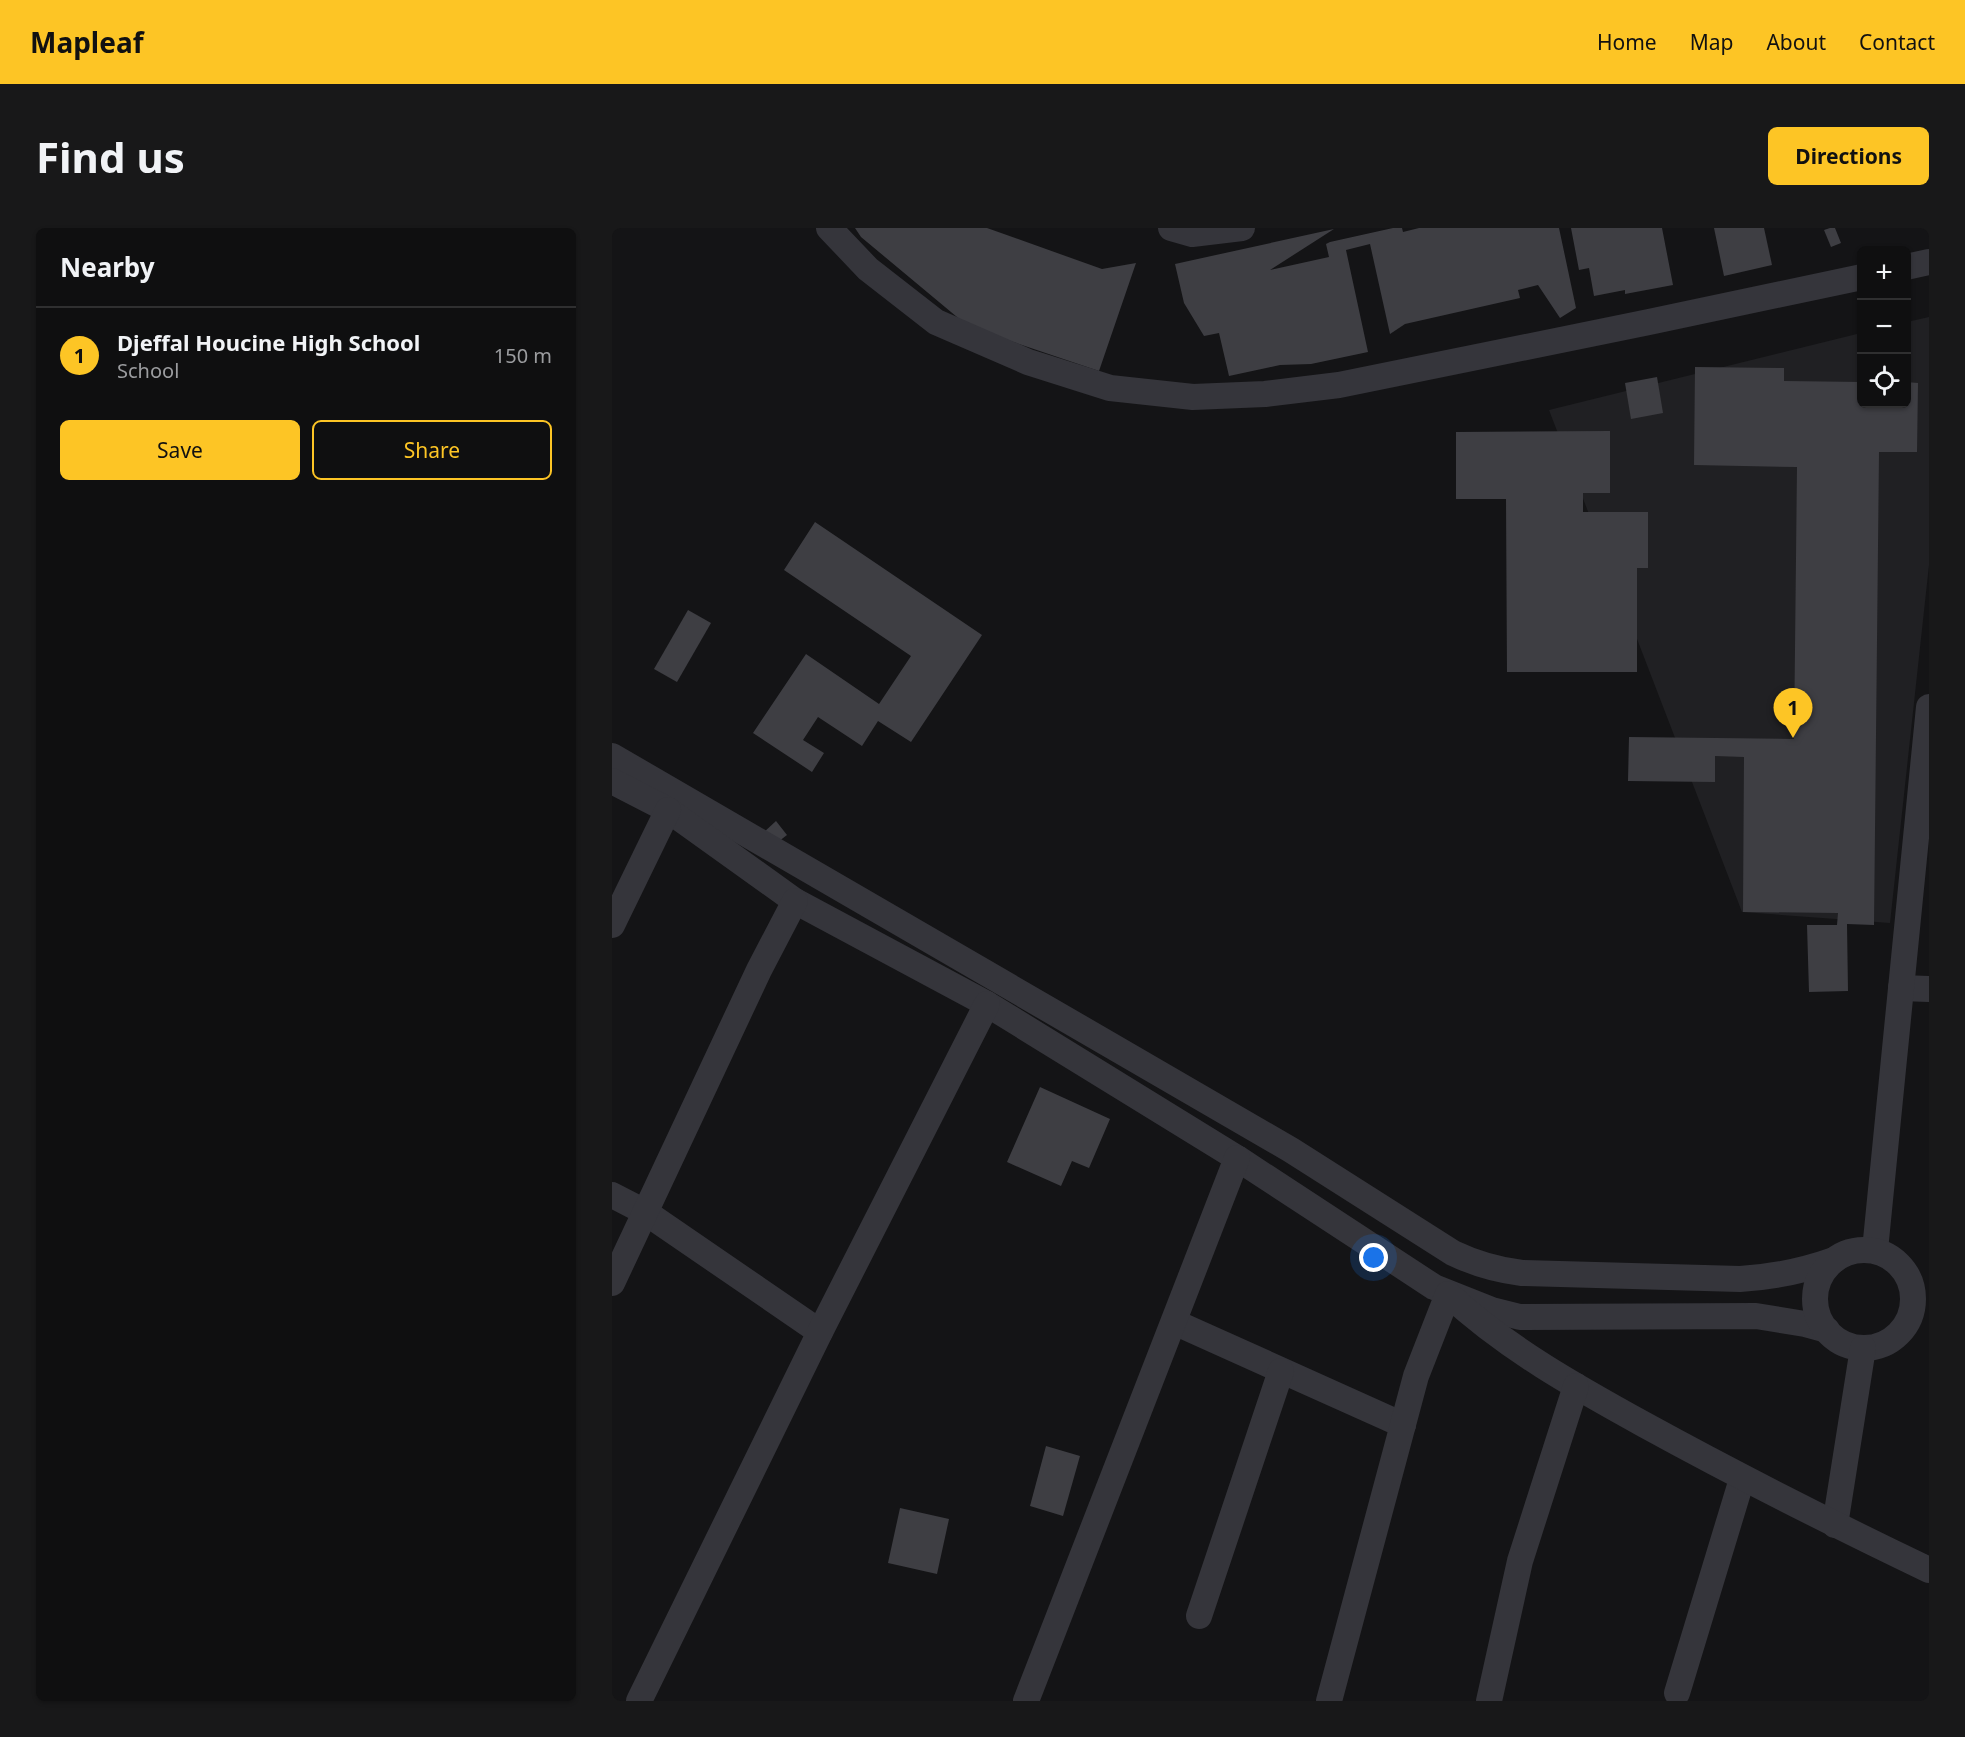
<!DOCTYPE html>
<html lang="en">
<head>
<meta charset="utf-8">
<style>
	:root { --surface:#0f0f10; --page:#181819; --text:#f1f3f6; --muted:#9b9c9f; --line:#2f2f30; --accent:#fdc525 }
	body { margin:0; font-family:"Noto Sans",sans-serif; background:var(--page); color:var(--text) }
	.controls { position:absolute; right:18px; top:18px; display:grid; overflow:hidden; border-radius:9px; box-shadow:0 2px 4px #0004 }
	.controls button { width:54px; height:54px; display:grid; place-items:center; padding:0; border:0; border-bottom:2px solid var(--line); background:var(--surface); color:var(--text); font:30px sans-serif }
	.you { position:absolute; left:762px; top:1030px; width:21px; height:21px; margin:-15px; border:4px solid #fff; border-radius:50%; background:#1a73e8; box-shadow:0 0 0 9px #1a73e833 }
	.badge { display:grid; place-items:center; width:39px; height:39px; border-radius:50%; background:var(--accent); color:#111; font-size:20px; font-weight:700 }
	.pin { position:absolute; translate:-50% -50px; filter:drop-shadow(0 2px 3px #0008) }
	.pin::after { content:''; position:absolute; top:32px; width:21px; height:18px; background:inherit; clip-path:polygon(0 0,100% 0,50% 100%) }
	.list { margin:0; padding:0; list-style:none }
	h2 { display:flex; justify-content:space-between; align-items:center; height:78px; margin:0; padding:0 24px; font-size:26px }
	h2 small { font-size:20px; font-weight:400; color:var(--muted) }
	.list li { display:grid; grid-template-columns:39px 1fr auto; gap:18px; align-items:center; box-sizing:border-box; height:96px; padding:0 24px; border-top:2px solid var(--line) }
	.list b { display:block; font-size:22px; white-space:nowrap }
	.list p { margin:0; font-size:20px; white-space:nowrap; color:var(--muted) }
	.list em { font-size:20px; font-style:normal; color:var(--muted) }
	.actions { display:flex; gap:12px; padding:18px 24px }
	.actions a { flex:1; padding:14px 0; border:2px solid var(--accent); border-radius:9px; text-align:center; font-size:21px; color:var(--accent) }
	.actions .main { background:var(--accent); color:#111 }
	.icon { flex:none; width:33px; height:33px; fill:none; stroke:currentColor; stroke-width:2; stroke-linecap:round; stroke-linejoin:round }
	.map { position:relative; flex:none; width:1317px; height:1473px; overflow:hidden; border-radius:9px }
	header { display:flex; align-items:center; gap:36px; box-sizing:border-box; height:84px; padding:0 30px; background:var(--accent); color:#111 }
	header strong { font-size:28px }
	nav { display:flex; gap:33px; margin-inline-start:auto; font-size:21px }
	.intro { display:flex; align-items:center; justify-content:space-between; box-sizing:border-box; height:144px; padding:0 36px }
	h1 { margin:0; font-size:42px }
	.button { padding:15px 27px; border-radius:9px; background:var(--accent); color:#111; font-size:21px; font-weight:700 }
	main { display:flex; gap:36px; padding:0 36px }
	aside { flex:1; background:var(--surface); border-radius:9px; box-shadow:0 2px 4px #0004 }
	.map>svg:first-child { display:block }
	.built { fill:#202023 }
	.building { fill:#3e3e43 }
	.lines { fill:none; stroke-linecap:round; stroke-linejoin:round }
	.street { stroke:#35353b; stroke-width:26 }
</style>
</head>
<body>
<header>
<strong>Mapleaf</strong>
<nav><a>Home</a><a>Map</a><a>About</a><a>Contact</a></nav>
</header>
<div class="intro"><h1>Find us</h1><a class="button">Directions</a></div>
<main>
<aside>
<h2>Nearby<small></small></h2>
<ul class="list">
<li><span class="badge">1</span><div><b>Djeffal Houcine High School</b><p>School</p></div><em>150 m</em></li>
</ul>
<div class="actions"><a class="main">Save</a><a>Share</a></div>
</aside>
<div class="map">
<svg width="1317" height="1473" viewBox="0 0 1317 1473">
	<rect width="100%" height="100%" fill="#141416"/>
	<!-- built -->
	<path class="built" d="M1317,89V337L1278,695L1130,684L937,182L1249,105L1250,176H1294L1295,94Z"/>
	<!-- building -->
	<g class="building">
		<path d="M243,0H375L490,41L524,35L487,143L357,99L249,9Z"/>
		<path d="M781,0H790L791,4L807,0H947L964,80L948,90L926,57L906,62L908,70L793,96L778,106L758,16L734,22L756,124L699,136L668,137L617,148L607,105L592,108L572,75L563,36L722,1L658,42L717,29L714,16L718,14Z"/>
		<path d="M959,0H1050L1061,57L1013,66V62L982,68L977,40L967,42Z"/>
		<path d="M1102,0H1152L1160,37L1112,48Z"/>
		<path d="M1218,0H1223L1229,15L1219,19L1212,2Z"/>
		<path d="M1083,139L1172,140V153L1250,154V176H1294V154L1306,155L1305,224H1267L1262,697L1235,696L1236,763L1197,764L1195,697H1225L1226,685L1131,684L1132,529L1103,528V554L1016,553L1017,509L1182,511L1185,239L1082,237Z"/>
		<path d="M1045,149L1051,185L1019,191L1013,155Z"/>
		<path d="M998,203V265H971V284H1036V340H1025V444H895L894,271H844V204Z"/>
		<path d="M203,294L370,407L299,514L266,493L250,518L206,489L191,512L212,525L200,544L141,505L194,426L267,476L299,428L172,342Z"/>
		<path d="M76,382L99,395L65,454L42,441Z"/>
		<path d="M164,593L175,607L162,617L151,605Z"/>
		<path d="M428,859L498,891L477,940L460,933L449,958L395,934Z"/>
		<path d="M434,1218L468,1228L451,1288L418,1278Z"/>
		<path d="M288,1280L337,1291L325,1346L276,1335Z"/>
	</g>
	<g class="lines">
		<!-- street -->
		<g class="street">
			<path d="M217,0L256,41L324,94L416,134L498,160L581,169L653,166L727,157L1037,94L1250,49"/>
			<path d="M559,0L580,6L630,0"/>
			<path d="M1294,39L1317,34"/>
			<path d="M0,528L679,922L841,1025C864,1036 885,1042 910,1045L1128,1051C1161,1049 1191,1043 1222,1032"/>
			<path d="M0,553L56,582L183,673L375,776L625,930L822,1059L880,1082L908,1089L1144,1088L1193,1096L1215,1102"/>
			<path d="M0,697L56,582"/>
			<path d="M1289,760L1317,761"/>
			<path d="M0,967L33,984L208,1104"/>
			<path d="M1263,1022L1317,479"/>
			<circle cx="1252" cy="1071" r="49"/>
			<path d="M0,1055L147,742L183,673"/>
			<path d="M562,1094L791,1197"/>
			<path d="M1223,1297L1251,1120"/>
			<path d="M587,1388L669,1143"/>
			<path d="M1065,1465L1130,1251"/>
			<path d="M27,1473L208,1104L375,776"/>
			<path d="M414,1473L625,930"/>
			<path d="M717,1473L804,1148L836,1066C894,1120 964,1159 1033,1197C1126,1248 1221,1296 1317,1342"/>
			<path d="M877,1473L908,1333L964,1158"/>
		</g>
	</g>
</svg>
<div class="controls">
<button>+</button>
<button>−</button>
<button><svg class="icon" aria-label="locate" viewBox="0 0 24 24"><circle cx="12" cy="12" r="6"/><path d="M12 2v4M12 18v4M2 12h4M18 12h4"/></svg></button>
</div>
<div class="you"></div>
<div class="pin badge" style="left:1181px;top:510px">1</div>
</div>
</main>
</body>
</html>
